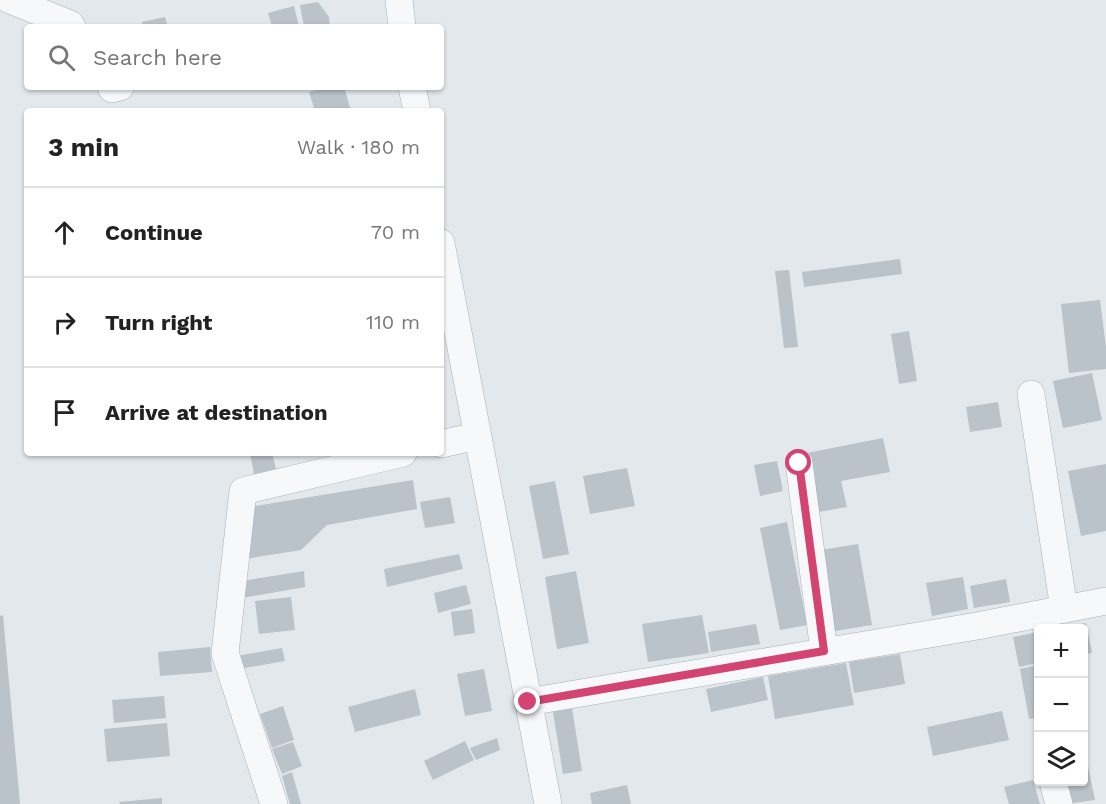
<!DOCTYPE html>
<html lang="en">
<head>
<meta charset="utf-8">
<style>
	:root { --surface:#fff; --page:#f2f2f2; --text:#222; --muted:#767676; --line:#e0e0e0 }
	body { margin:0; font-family:"Work Sans",sans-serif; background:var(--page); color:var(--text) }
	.controls { position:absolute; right:18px; bottom:18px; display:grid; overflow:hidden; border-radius:6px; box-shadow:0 2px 4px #0004 }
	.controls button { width:54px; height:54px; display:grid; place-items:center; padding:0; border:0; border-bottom:2px solid var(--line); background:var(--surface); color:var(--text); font:30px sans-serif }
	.stop { position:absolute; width:18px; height:18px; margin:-14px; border:4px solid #d44473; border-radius:50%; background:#fff }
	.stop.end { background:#d44473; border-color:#fff; box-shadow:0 2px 6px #0008 }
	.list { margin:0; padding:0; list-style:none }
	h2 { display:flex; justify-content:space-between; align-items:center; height:78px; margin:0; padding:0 24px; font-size:26px }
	h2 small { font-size:20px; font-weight:400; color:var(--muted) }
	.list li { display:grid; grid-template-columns:39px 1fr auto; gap:18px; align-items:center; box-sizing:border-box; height:90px; padding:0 24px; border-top:2px solid var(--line) }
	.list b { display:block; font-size:22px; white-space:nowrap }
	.list em { font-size:20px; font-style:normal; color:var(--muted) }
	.icon { flex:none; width:33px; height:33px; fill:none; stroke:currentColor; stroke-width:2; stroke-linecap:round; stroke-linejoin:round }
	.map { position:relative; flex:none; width:1106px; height:804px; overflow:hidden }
	.search { position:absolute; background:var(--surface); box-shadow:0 2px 4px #0004; left:24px; top:24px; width:420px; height:66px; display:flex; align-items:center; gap:15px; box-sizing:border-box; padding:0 21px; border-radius:6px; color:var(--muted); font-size:22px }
	.panel { position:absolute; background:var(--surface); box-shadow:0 2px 4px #0004; left:24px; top:108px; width:420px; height:348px; border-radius:6px }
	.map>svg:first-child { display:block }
	.building { fill:#bac2ca }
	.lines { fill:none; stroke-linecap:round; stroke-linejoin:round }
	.minor-casing { stroke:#a8b0b7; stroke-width:28 }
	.minor { stroke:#f6f8fa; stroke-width:27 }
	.route { stroke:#d44473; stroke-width:8 }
</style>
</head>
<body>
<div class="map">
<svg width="1106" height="804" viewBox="0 0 1106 804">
	<rect width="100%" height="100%" fill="#e3e8ec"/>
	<!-- building -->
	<g class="building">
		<path d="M318,2L329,17L330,27H304L300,5Z"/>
		<path d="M294,6L299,27H272L268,13Z"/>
		<path d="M165,17L168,27H143L142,22Z"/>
		<path d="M328,87H344L351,111H315L309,92Z"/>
		<path d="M900,259L902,274L804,287L802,272Z"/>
		<path d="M789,270L798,347L784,348L775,271Z"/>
		<path d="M1100,300L1106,347V369L1069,373L1061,304Z"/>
		<path d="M909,331L917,381L899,384L891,334Z"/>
		<path d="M1092,373L1102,420L1063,428L1053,381Z"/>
		<path d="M998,402L1002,427L970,432L966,407Z"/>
		<path d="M883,438L890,472L841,481L847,507L813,513L802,454Z"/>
		<path d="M250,453H272L276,469L254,474Z"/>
		<path d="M777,461L783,491L760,496L754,465Z"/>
		<path d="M1106,464V531L1081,536L1068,471Z"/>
		<path d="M627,468L635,506L590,514L583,476Z"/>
		<path d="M413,480L417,509L327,525L301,550L245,559L250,507Z"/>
		<path d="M555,481L569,554L543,559L529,486Z"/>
		<path d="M450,497L455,523L425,528L420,502Z"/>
		<path d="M787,522L807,625L780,630L760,528Z"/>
		<path d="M858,544L872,625L835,631L821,550Z"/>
		<path d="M459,554L463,569L387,587L384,569Z"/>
		<path d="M304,571L305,587L242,598V581Z"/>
		<path d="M576,571L589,643L557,649L545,577Z"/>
		<path d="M963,577L968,609L932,616L926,583Z"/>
		<path d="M1006,579L1010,602L974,608L970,586Z"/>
		<path d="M466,585L471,604L438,613L434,593Z"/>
		<path d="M291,597L295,630L259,634L255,601Z"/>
		<path d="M472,609L475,633L454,636L451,612Z"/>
		<path d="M3,615L20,804H0V616Z"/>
		<path d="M702,615L709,653L648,662L642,624Z"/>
		<path d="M1086,623L1092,653L1084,654V628L1061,627Z"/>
		<path d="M756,624L760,644L711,652L708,632Z"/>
		<path d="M1038,632V663L1019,667L1013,637Z"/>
		<path d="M210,647L212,672L160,676L158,652Z"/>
		<path d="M282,648L285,661L239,669L237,656Z"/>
		<path d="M900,654L905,684L854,693L849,662Z"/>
		<path d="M846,663L854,705L775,719L768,676Z"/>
		<path d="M1037,665L1038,718L1029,719L1020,669Z"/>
		<path d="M484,669L492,711L465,716L457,674Z"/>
		<path d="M763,677L768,700L711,712L706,689Z"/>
		<path d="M415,689L421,715L355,732L348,707Z"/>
		<path d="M164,696L166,718L114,723L112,700Z"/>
		<path d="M283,706L294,740L272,748L260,714Z"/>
		<path d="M572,708L582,771L563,774L553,712Z"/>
		<path d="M1002,711L1009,740L933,756L927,727Z"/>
		<path d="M167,723L170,756L107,762L104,729Z"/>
		<path d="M497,738L500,750L476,760L470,748Z"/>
		<path d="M465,741L474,760L433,780L424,761Z"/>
		<path d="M293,742L302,766L282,774L272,749Z"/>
		<path d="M1085,752L1095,800L1067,804L1062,782H1084Z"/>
		<path d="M292,772L301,804H290L282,776Z"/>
		<path d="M1033,780L1040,804H1009L1004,787Z"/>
		<path d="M627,785L631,804H592L590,793Z"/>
		<path d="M162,798V804H120L119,802Z"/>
	</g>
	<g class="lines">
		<defs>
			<g id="minor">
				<path d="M10,0L70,24L72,27"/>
				<path d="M399,0L402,27"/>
				<path d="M111,87L112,89L120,87"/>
				<path d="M412,87L417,111"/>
				<path d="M441,243L548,804"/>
				<path d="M1031,394L1064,609"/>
				<path d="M441,444L477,436"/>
				<path d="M799,463L824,651"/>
				<path d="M528,702L977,626L1106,601"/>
				<path d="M1053,782L1059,804"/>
				<path d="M274,804L225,653L243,491L403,453"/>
			</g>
		</defs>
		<!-- minor casing -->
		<use href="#minor" class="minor-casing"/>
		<!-- minor -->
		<use href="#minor" class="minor"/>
	</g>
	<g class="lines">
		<!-- route -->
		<path class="route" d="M528,702L824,651L799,463"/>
	</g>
</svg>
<div class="controls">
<button>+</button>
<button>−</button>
<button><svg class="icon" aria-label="layers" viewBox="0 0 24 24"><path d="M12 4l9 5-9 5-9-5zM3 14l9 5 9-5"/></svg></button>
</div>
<div class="stop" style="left:799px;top:463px"></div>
<div class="stop end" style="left:528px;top:702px"></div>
<div class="search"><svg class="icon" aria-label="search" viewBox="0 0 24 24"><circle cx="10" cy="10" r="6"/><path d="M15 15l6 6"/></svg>Search here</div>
<section class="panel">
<h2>3 min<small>Walk · 180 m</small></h2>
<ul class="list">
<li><svg class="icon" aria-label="ahead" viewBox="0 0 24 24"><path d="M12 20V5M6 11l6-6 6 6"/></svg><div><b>Continue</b></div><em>70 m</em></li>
<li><svg class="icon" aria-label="right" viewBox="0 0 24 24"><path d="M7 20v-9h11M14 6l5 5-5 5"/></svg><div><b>Turn right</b></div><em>110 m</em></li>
<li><svg class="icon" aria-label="arrive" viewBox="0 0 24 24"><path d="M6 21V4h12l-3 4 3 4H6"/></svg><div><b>Arrive at destination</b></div></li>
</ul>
</section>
</div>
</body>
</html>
